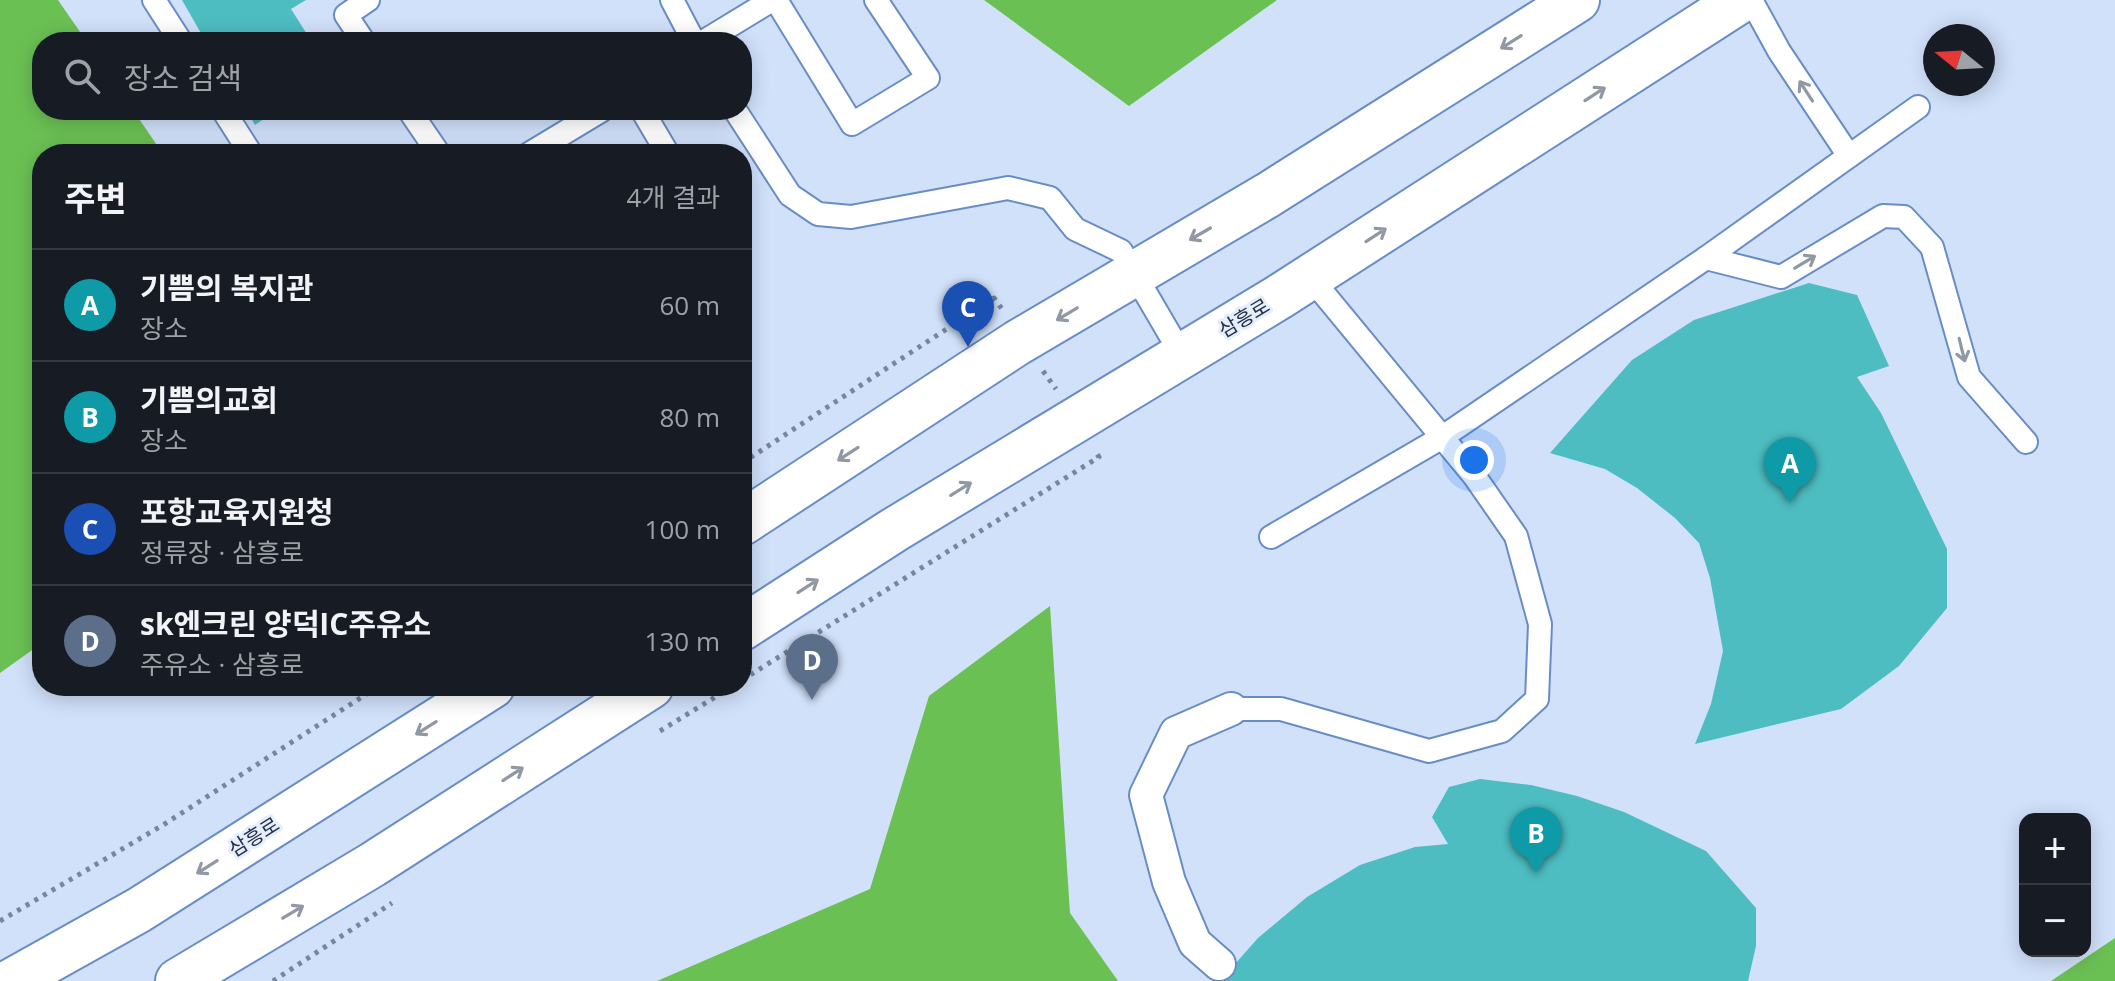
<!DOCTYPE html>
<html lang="ko">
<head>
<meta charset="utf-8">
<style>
	:root { --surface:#171b24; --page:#20242c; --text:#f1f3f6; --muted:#9ea1a6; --line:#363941; --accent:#ea580c }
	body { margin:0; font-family:"Open Sans","Noto Sans KR",sans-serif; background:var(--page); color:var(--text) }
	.controls { position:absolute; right:24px; bottom:24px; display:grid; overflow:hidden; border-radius:16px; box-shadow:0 4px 20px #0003 }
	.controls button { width:72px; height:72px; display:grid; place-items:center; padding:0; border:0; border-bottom:2px solid var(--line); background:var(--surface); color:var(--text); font:40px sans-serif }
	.compass { position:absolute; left:1923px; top:24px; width:72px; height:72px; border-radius:50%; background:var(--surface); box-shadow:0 4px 20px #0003; rotate:288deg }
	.you { position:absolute; left:1474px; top:460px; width:28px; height:28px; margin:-20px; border:6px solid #fff; border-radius:50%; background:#1a73e8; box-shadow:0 0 0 12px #1a73e833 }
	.badge { display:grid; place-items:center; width:52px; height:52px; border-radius:50%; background:var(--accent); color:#fff; font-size:26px; font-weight:700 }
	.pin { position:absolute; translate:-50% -66px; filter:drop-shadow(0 2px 4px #0008) }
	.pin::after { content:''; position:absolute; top:42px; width:28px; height:24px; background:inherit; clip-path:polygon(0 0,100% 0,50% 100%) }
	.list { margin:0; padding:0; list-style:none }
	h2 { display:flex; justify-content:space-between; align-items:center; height:104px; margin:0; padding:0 32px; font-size:34px }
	h2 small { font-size:26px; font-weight:400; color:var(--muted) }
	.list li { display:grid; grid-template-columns:52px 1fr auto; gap:24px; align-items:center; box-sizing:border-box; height:112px; padding:0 32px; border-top:2px solid var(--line) }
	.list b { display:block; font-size:30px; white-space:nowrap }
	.list p { margin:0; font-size:26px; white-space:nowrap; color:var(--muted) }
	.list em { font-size:26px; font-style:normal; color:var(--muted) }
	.icon { flex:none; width:44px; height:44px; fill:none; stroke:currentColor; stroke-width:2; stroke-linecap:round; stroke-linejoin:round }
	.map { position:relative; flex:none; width:2115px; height:981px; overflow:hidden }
	.search { position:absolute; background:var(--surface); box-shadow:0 4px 20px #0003; left:32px; top:32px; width:720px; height:88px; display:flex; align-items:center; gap:20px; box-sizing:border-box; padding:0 28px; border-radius:32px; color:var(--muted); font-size:30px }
	.panel { position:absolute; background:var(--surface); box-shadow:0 4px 20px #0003; left:32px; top:144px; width:720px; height:552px; border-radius:32px }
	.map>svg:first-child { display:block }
	.forest { fill:#6bc054 }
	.building { fill:#4dbdc2 }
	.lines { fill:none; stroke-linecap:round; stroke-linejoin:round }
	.service-casing { stroke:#688dc6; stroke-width:26 }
	.pedestrian-casing { stroke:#688dc6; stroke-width:36 }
	.secondary-casing { stroke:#688dc6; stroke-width:48 }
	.path { stroke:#77869f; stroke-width:5; stroke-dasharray:4 6; stroke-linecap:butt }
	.service { stroke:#fff; stroke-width:22 }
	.pedestrian { stroke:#fff; stroke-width:32 }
	.secondary { stroke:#fff; stroke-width:44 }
	.oneway { stroke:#9098a4 }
	.labels { text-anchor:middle; stroke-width:6; stroke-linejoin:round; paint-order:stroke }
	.street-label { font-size:20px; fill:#213048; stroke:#e6eefb }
</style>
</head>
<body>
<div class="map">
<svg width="2115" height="981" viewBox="0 0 2115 981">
	<rect width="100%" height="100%" fill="#d1e1fa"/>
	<!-- forest -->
	<g class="forest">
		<path d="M0,0H58L87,42H42V110H133L163,154H42V643L0,673Z"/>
		<path d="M984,0H1277L1129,106Z"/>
		<path d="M1050,606L1070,913L1118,981H657L870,889L929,696Z"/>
		<path d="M2115,938V981H2051Z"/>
	</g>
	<!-- building -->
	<g class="building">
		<path d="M182,0H306L291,9L312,42H206Z"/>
		<path d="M246,110H277L255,125Z"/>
		<path d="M1809,283L1857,295L1889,366L1857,377L1881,413L1947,549V608L1899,666L1841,709L1695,744L1711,704L1723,651L1710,578L1699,543L1675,518L1637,488L1605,469L1550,453L1632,360L1694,320Z"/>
		<path d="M1480,779L1531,785L1577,796L1624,812L1706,851L1756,908V946L1748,981H1220L1258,938L1307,897L1360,865L1415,847L1448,844L1432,817L1449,787Z"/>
	</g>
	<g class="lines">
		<defs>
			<g id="service">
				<path d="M154,0L181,42"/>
				<path d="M672,0L694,42"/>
				<path d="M776,0L852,124L928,78L876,0"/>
				<path d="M1751,0L1779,51L1849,156"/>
				<path d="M364,42L346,15L368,0"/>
				<path d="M703,42L772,0"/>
				<path d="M223,110L251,154"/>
				<path d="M409,110L439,154"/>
				<path d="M642,110L668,154"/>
				<path d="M735,110L790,195L818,214L851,217L1008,188L1050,198L1075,229L1121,251L1183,357"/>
				<path d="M529,154L602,110"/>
				<path d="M1706,258L1781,277L1883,216L1904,217L1932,247L1969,377L2026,442"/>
				<path d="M1271,537L1441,438L1706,258L1918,107"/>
				<path d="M1231,709H1281L1429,751L1502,731L1537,699L1540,624L1516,536L1475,477L1310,277"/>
			</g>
			<path id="pedestrian" d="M1219,964L1195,943L1169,882L1146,795L1176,733L1231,709"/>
			<g id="secondary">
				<path d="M742,523L1017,343L1268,195L1577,0"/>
				<path d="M742,628L894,530L1279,297L1741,0"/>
				<path d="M12,981L139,910L492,686"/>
				<path d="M178,981L372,865L651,686"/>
			</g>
		</defs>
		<!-- service casing -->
		<use href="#service" class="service-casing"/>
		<!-- pedestrian casing -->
		<use href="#pedestrian" class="pedestrian-casing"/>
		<!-- secondary casing -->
		<use href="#secondary" class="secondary-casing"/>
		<!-- path -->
		<g class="path">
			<path d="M1043,371L1056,389"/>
			<path d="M742,463L994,298L1002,309"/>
			<path d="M742,680L1099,457L1095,451"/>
			<path d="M660,731L733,686"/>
			<path d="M0,921L163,825L379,686"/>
			<path d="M273,981L392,903"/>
		</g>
		<!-- service -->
		<use href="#service" class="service"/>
		<!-- pedestrian -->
		<use href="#pedestrian" class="pedestrian"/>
		<!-- secondary -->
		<use href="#secondary" class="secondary"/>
	</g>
	<!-- one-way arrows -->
	<defs><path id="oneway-shaft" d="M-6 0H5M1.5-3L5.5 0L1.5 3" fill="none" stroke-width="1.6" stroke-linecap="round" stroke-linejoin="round" transform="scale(2)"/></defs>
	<g class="oneway">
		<use href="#oneway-shaft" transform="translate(1511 42) rotate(148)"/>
		<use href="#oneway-shaft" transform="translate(1806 91) rotate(-123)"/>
		<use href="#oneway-shaft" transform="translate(1595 94) rotate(-33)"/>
		<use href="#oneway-shaft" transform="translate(1200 234) rotate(150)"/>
		<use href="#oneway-shaft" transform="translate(1376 235) rotate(-33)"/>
		<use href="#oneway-shaft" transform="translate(1805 262) rotate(-31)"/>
		<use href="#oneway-shaft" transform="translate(1067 314) rotate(149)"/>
		<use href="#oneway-shaft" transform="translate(1962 350) rotate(76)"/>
		<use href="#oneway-shaft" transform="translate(848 454) rotate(147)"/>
		<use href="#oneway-shaft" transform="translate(961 489) rotate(-32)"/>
		<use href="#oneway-shaft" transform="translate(808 586) rotate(-33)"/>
		<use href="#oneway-shaft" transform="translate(426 728) rotate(148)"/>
		<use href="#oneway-shaft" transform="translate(513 774) rotate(-33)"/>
		<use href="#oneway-shaft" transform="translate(207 867) rotate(148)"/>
		<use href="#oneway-shaft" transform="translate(293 912) rotate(-31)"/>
	</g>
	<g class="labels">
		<!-- street labels -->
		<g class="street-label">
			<text transform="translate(1244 318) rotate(-31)" y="7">삼흥로</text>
			<text transform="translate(254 837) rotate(-32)" y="7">삼흥로</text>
		</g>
	</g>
</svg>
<div class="controls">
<button>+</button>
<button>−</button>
</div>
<svg class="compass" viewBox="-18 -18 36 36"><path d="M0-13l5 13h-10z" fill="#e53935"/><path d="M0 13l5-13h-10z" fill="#9ea1a6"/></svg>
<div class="you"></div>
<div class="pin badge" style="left:1790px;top:503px;background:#0f9aa8">A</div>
<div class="pin badge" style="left:1536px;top:873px;background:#0f9aa8">B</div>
<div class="pin badge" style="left:968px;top:347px;background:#1a4fb4">C</div>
<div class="pin badge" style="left:812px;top:700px;background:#5c6f8a">D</div>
<div class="search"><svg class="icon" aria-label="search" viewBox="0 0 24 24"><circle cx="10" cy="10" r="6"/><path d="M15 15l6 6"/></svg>장소 검색</div>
<section class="panel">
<h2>주변<small>4개 결과</small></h2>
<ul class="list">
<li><span class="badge" style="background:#0f9aa8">A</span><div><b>기쁨의 복지관</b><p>장소</p></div><em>60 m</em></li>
<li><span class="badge" style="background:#0f9aa8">B</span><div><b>기쁨의교회</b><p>장소</p></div><em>80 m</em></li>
<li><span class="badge" style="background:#1a4fb4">C</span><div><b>포항교육지원청</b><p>정류장 · 삼흥로</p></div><em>100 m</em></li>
<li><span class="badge" style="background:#5c6f8a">D</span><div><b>sk엔크린 양덕IC주유소</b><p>주유소 · 삼흥로</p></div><em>130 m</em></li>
</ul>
</section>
</div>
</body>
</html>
